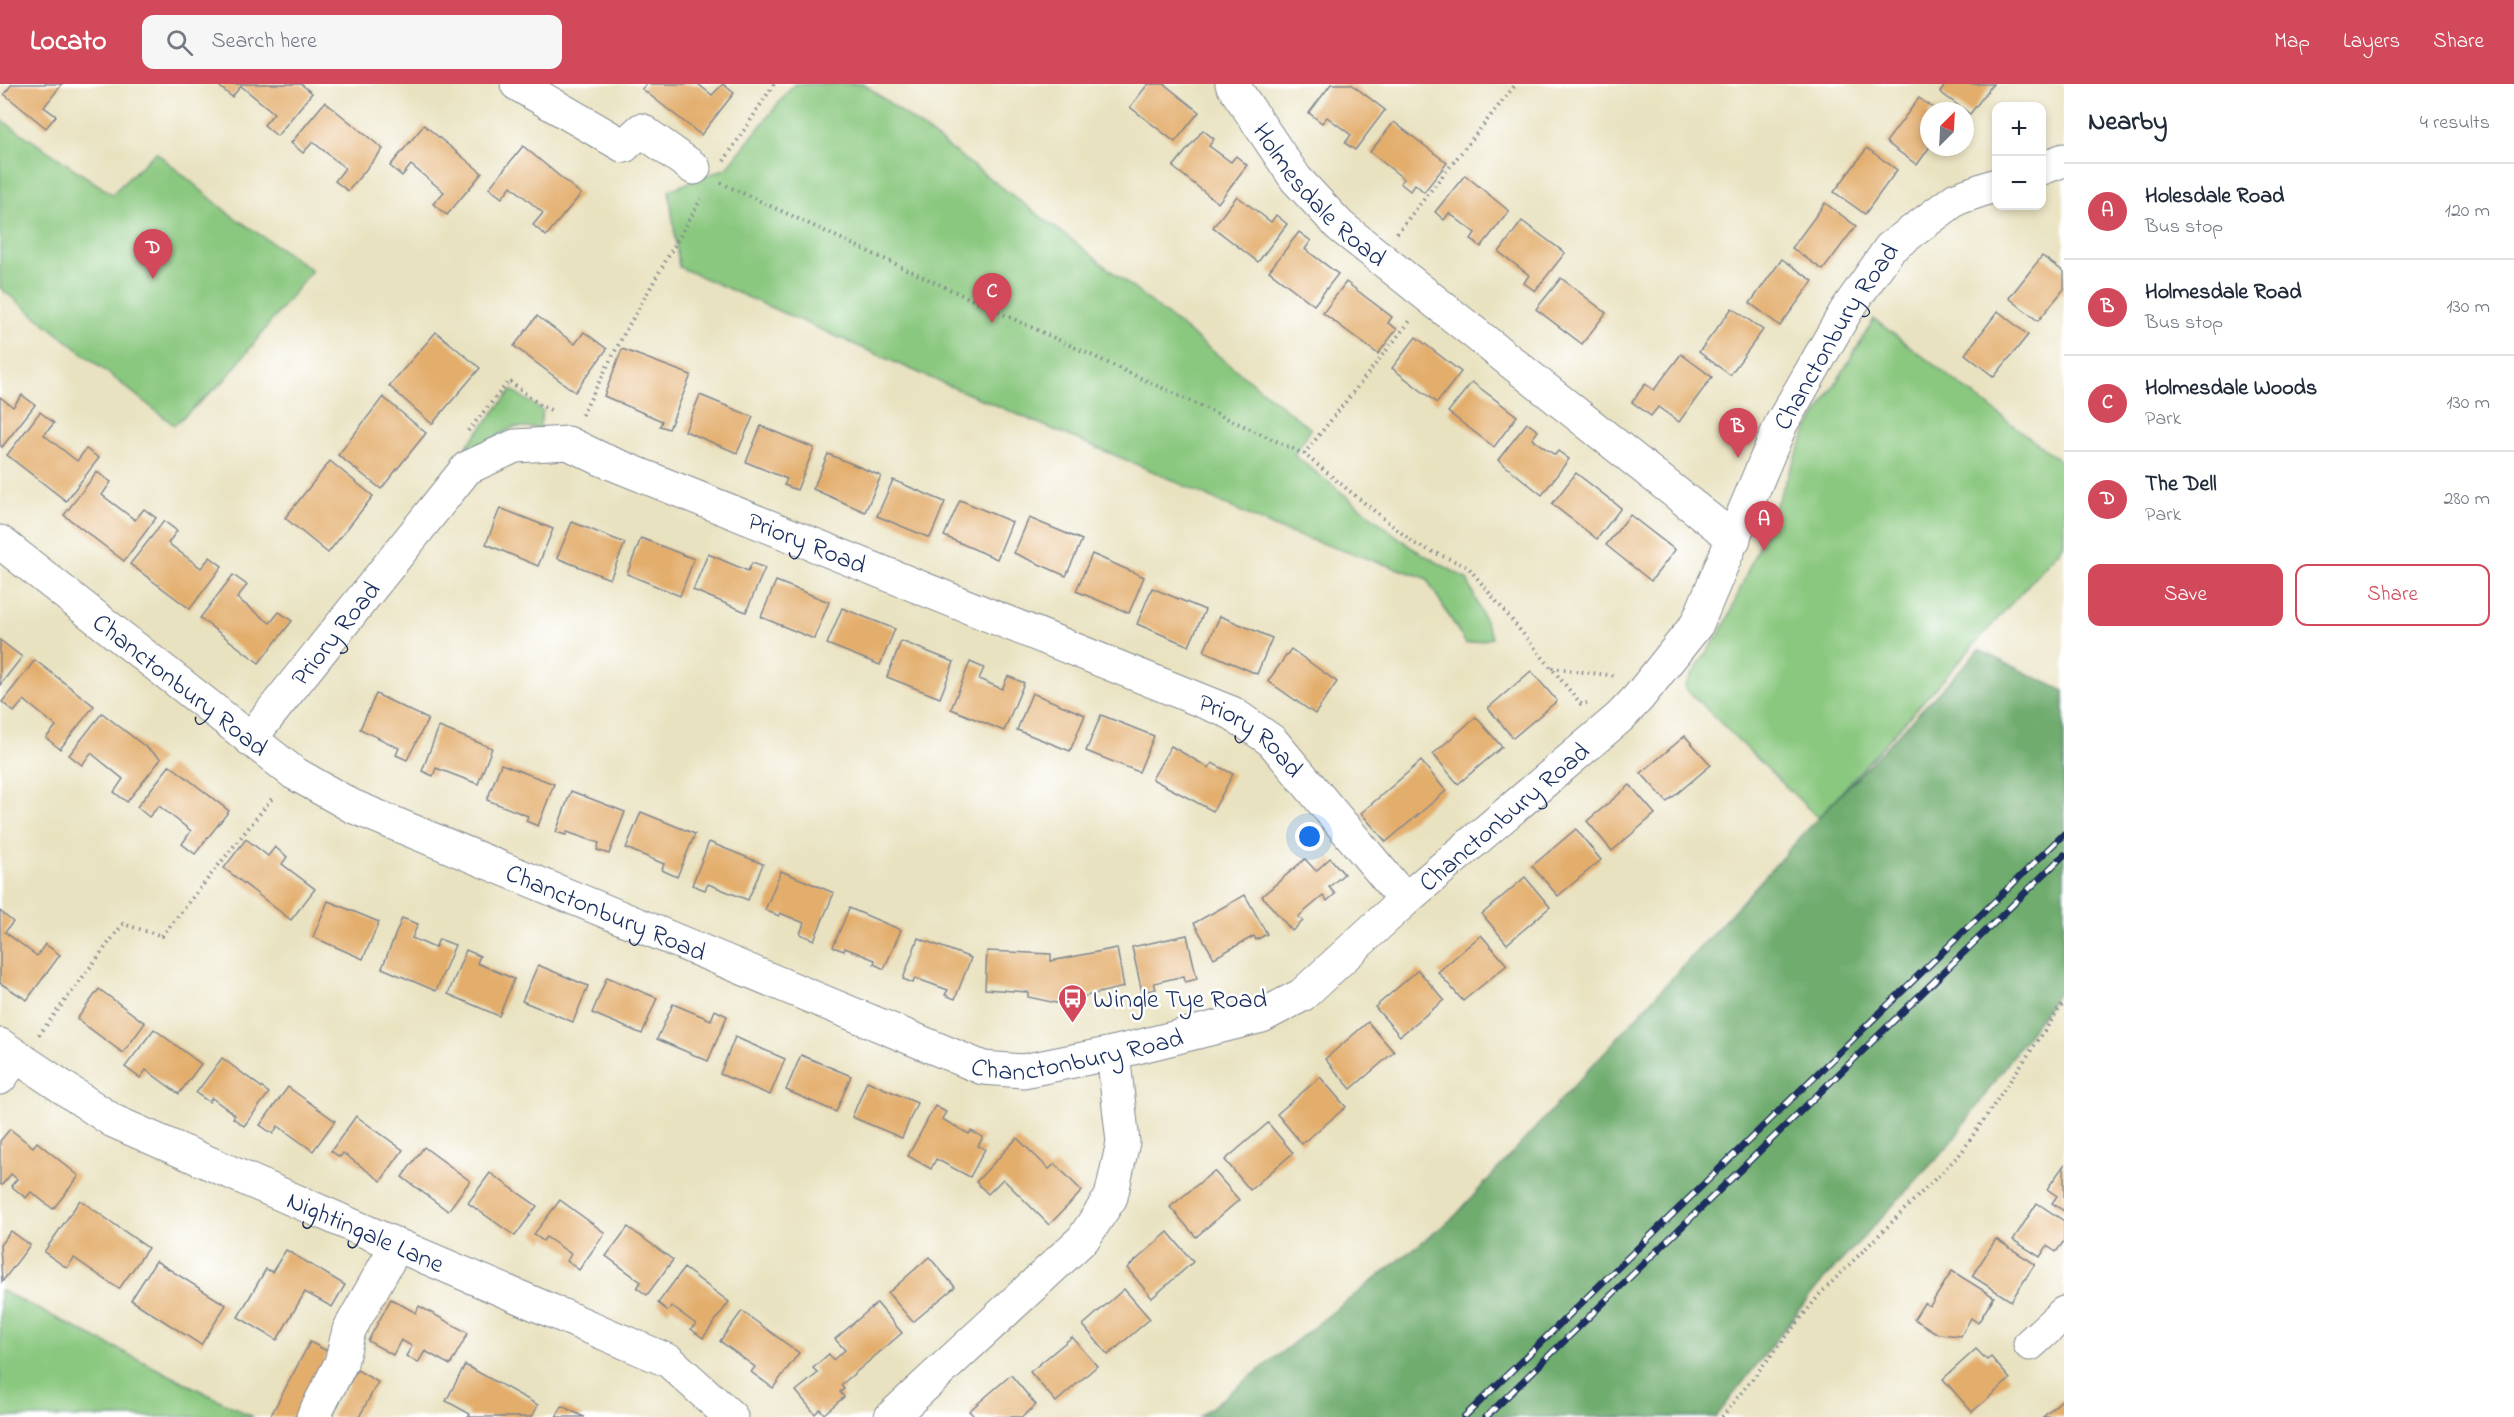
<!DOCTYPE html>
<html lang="en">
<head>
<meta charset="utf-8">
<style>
	:root { --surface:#fff; --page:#f6f6f7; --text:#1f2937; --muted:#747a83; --line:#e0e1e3; --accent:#d1495b }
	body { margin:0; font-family:"Indie Flower",sans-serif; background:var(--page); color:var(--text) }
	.controls { position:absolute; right:18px; top:18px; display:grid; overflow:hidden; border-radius:12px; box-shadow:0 3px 9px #0003 }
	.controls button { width:54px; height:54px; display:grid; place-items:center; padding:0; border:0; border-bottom:2px solid var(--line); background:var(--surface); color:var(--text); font:30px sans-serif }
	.compass { position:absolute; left:1920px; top:18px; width:54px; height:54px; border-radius:50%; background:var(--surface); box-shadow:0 3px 9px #0003; rotate:24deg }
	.you { position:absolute; left:1310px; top:753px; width:21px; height:21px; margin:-15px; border:4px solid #fff; border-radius:50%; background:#1a73e8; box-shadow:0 0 0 9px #1a73e833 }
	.badge { display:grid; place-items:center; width:39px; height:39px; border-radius:50%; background:var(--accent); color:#fff; font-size:20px; font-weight:700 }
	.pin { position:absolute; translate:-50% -50px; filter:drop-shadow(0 2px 3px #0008) }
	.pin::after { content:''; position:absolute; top:32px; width:21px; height:18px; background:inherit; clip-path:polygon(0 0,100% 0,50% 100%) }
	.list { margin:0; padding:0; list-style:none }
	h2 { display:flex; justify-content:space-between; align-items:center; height:78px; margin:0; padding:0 24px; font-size:26px }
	h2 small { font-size:20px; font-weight:400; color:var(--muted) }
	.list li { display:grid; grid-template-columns:39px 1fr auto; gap:18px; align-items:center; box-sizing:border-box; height:96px; padding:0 24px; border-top:2px solid var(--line) }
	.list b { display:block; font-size:22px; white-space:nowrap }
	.list p { margin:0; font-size:20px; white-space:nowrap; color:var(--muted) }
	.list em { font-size:20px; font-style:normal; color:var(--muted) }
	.actions { display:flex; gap:12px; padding:18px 24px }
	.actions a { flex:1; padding:14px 0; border:2px solid var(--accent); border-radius:12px; text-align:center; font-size:21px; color:var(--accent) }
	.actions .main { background:var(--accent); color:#fff }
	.icon { flex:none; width:33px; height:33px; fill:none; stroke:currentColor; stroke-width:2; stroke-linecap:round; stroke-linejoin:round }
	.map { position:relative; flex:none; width:2064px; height:1333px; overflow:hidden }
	header { display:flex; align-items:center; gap:36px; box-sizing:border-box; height:84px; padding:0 30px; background:var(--accent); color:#fff }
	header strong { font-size:28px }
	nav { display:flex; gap:33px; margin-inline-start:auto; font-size:21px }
	.search { width:420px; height:54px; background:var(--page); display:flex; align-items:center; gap:15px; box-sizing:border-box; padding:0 21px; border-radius:12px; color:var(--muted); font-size:22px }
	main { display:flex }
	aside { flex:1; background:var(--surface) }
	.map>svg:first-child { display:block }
	.green { fill:#8ac87f; stroke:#527c6e; stroke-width:1.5 }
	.forest { fill:#6fac6e; stroke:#456e66; stroke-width:1.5 }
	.building { fill:#e3ad6c }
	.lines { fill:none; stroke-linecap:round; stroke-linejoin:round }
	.minor-casing { stroke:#82888f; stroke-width:35 }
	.path { stroke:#82888f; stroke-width:4; stroke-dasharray:1.5 4.5; stroke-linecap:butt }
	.minor { stroke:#fff; stroke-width:33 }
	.rail-casing { stroke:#1b2f5e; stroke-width:7 }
	.rail { stroke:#fff; stroke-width:4.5; stroke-dasharray:14; stroke-linecap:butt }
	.labels { text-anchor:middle; stroke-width:5; stroke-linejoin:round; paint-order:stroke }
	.street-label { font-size:26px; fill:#1b2f5e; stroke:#fff }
	.poi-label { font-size:26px; fill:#1b2f5e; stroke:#fff; text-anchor:start }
</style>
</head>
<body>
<header>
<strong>Locato</strong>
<div class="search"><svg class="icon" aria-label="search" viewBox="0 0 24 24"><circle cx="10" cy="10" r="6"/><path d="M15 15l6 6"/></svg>Search here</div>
<nav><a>Map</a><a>Layers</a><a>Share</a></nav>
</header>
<main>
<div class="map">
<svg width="2064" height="1333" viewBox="0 0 2064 1333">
	<rect width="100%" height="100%" fill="#fff"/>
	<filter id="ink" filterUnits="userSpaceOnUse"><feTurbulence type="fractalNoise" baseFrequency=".0167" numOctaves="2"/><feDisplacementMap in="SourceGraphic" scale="12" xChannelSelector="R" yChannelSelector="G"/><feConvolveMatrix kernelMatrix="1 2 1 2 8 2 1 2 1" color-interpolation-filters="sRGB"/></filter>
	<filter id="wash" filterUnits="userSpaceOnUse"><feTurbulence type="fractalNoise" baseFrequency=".008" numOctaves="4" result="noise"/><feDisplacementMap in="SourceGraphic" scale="24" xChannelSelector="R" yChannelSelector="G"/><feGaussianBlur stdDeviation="1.35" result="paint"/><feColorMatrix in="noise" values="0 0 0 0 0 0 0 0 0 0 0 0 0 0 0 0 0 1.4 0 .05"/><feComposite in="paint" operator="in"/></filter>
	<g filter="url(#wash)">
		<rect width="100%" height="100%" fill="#e9e2c0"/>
		<!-- green -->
		<g class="green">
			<path d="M794,0H864L1076,159L1311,345L1294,371L1412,464L1467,495L1492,554L1466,560L1426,494L1281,446L1150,386L933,295L679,183L669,106L727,84Z"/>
			<path d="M0,35L112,110L156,68L228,129L312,186L224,297L174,341L0,204Z"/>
			<path d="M1874,235L2064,380V461L1818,734L1684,603L1725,541L1806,349Z"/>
			<path d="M512,306L543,327L539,344L514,343L458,373Z"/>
			<path d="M0,1206L253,1333H0Z"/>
		</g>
		<!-- forest -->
		<path class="forest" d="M1979,566L2064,607V900L1951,1059L1817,1203L1716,1333H1199L1454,1133L1818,734Z"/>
		<g id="blocks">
			<!-- building -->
			<g class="building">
				<path d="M12,0H62L44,23L56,32L46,44L4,10Z"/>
				<path d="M223,0H301L312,9L277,52L264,41L274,29L241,2L232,13L220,3Z"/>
				<path d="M646,0H698L712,11L723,0L734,9L701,51L642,5Z"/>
				<path d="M1148,0H1164L1199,28L1175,58L1130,23Z"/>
				<path d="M1331,0H1351L1385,26L1355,66L1345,59L1351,51L1327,33L1322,39L1309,29Z"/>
				<path d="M1946,0H1993L1970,30L1940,8Z"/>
				<path d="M1919,14L1937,27H1929V64L1917,81L1886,58Z"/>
				<path d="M325,18L383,65L348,107L335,97L345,84L313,58L303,69L291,59Z"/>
				<path d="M1394,38L1447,79L1424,108L1415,100L1410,107L1400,99L1404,95L1370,68Z"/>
				<path d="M424,41L482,89L447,131L433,120L444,108L411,81L402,92L390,82Z"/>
				<path d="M1203,46L1214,55L1209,62L1231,78L1236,72L1247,81L1218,119L1173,83Z"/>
				<path d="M523,62L581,110L546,152L533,141L543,129L511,102L502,114L489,104Z"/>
				<path d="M1867,64L1897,86L1865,130L1834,108Z"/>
				<path d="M1465,91L1509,127L1481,163L1471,155L1475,149L1449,129L1444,136L1435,128Z"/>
				<path d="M1237,112L1271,138L1276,131L1287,140L1258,178L1213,143Z"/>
				<path d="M1825,119L1856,142L1823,186L1792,164Z"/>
				<path d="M1522,137L1565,169L1535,207L1524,199L1529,191L1499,168Z"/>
				<path d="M1299,148L1311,157L1305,165L1338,190L1314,221L1269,187Z"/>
				<path d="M2042,172L2064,188V205L2038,237L2009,214Z"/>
				<path d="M1782,175L1813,197L1780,242L1750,219Z"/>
				<path d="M1561,194L1606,229L1582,260L1536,225Z"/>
				<path d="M1346,198L1392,233L1388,239L1397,245L1378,270L1323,229Z"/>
				<path d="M1732,224L1763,246L1730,291L1699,268Z"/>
				<path d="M1998,227L2028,251L1994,293L1965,270Z"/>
				<path d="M537,232L575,260L584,248L607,265L575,308L514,262Z"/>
				<path d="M436,248L480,284L432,340L389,302Z"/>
				<path d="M1416,253L1461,288L1437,319L1392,284Z"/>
				<path d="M622,265L691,291L669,345L660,342L662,337L604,312Z"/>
				<path d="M1681,270L1712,293L1679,338L1658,323L1651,332L1632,318L1645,300L1654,306Z"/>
				<path d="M1472,298L1517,332L1494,363L1448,328Z"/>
				<path d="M22,311L35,321L2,363L0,361V313L13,323Z"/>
				<path d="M700,311L753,333L737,369L685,347Z"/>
				<path d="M383,313L426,349L381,405L338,371Z"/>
				<path d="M40,328L54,339L44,351L77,377L86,365L99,374L66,417L7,371Z"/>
				<path d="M1527,339L1538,347L1532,355L1555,371L1558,367L1569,375L1542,411L1498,376Z"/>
				<path d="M761,342L814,364L797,406L784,401L787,395L746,378Z"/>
				<path d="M828,370L881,392L865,428L813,405Z"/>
				<path d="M330,377L373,412L328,469L285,434Z"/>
				<path d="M97,388L111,398L102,411L135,436L144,425L156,434L124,477L64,431Z"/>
				<path d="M1576,389L1621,424L1597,455L1552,420Z"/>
				<path d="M893,396L945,418L930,454L877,432Z"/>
				<path d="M960,416L1012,438L997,475L944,452Z"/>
				<path d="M500,424L553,445L538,482L486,460Z"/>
				<path d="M1630,431L1675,466L1651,497L1606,461Z"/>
				<path d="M1029,434L1082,456L1066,492L1014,469Z"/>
				<path d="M164,437L177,447L168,459L201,484L210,473L222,482L190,525L130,480Z"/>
				<path d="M572,438L625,459L610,495L557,474Z"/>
				<path d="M641,454L694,475L680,512L627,490Z"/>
				<path d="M708,470L748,487L752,479L765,484L746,528L693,506Z"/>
				<path d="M1092,470L1144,493L1129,529L1076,507Z"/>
				<path d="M233,491L247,501L237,514L270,539L279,528L292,537L259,579L200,534Z"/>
				<path d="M776,497L829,518L814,555L761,533Z"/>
				<path d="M1152,504L1205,526L1189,562L1137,540Z"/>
				<path d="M842,524L895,545L880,581L827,560Z"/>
				<path d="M1220,532L1272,554L1257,590L1204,567Z"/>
				<path d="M0,556L22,573L0,601Z"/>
				<path d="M901,557L954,578L940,614L887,593Z"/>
				<path d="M1291,565L1337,598L1315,630L1268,597Z"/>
				<path d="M35,576L94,622L60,665L46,654L56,642L24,616L14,628L2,618Z"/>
				<path d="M970,578L984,584L979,595L1002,605L1008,592L1024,599L1004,647L951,625Z"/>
				<path d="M1531,587L1557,617L1513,654L1488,624Z"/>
				<path d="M1032,609L1085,631L1070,667L1017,646Z"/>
				<path d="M376,610L428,635L407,676L396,671L399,664L360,645Z"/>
				<path d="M102,629L161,675L127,718L114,708L123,695L91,669L82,681L69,671Z"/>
				<path d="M1101,631L1154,652L1139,688L1086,667Z"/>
				<path d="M1476,633L1502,663L1458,700L1433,670Z"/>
				<path d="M439,643L492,664L478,700L436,684L433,692L422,687Z"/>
				<path d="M1685,652L1711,681L1667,718L1641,689Z"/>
				<path d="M1171,662L1209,684L1212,679L1233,690L1213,727L1152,695Z"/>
				<path d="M1421,677L1446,707L1386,758L1361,729Z"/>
				<path d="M501,680L554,700L538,742L526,737L528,732L487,716Z"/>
				<path d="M170,681L229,727L195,770L182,760L191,747L159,722L149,733L137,723Z"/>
				<path d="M1630,701L1655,730L1612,767L1587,737Z"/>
				<path d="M571,707L625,728L609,770L597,766L599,759L567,748L566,751L556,748Z"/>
				<path d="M641,728L695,750L677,793L662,786L664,780L626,764Z"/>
				<path d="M1576,745L1601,776L1558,812L1532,782Z"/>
				<path d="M246,755L268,772L275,763L287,773L282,780L315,805L291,836L224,784Z"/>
				<path d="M709,758L763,780L748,816L708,800L705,806L692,801Z"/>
				<path d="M1330,774L1344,790L1329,803L1335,810L1327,817L1323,812L1298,833L1303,837L1292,847L1262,812L1305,775L1316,787Z"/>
				<path d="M781,787L834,809L814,856L800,850L804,839L780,829L779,832L765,826Z"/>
				<path d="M1525,793L1550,823L1507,860L1482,830Z"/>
				<path d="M1245,811L1267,850L1256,856L1254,852L1214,874L1194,839Z"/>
				<path d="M328,817L379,838L363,875L313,853Z"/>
				<path d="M849,824L901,846L884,885L874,880L875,876L845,864L844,867L833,863Z"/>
				<path d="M0,827L13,838L5,848L37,872L45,860L60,871L27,916L0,899Z"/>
				<path d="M402,834L418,840L412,854L435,864L439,855L455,861L436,907L382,884Z"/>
				<path d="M1187,851L1197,895L1185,898L1184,892L1154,899L1156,905L1142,908L1132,863Z"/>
				<path d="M1481,851L1507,881L1463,917L1438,888Z"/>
				<path d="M918,854L971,874L955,915L945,911L948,906L915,894L913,899L903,895Z"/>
				<path d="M1117,864L1124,903L1056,919L1028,913V908L985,905L987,867L1051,870V877Z"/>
				<path d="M466,866L480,872L477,879L514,895L499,932L448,910Z"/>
				<path d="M538,881L588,902L573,938L522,917Z"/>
				<path d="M1418,886L1444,916L1400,952L1375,923Z"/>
				<path d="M607,893L657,914L642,950L592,929Z"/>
				<path d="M99,905L145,939L123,969L77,935Z"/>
				<path d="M673,920L711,936L715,926L727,932L708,977L657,955Z"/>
				<path d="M1368,938L1394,968L1351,1005L1325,975Z"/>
				<path d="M154,945L201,980L179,1010L146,986L140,994L125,983Z"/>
				<path d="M735,953L785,975L770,1011L720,990Z"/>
				<path d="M801,971L851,992L836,1028L786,1006Z"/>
				<path d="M222,974L269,1009L244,1042L233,1034L235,1031L212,1014L209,1018L196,1009Z"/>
				<path d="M1320,993L1346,1023L1302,1060L1277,1030Z"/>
				<path d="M867,997L917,1019L902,1054L852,1033Z"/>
				<path d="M288,1003L335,1037L313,1067L278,1042L273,1050L260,1041Z"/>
				<path d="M935,1022L946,1028L942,1035L969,1050L971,1047L983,1053L978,1062L985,1065L970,1093L936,1075L931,1085L908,1072Z"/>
				<path d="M356,1032L403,1066L381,1097L343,1069L340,1073L331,1067Z"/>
				<path d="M1268,1039L1293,1069L1250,1106L1225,1076Z"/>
				<path d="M10,1045L33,1063L37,1058L79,1092L53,1125L31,1108L26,1114L11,1102L17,1095L11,1090L2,1101L0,1100V1057Z"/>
				<path d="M1017,1054L1049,1085L1055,1080L1082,1107L1049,1141L1003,1095L988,1110L976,1098Z"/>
				<path d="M424,1063L470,1097L448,1127L402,1093Z"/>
				<path d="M2064,1081V1127L2052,1119L2057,1112L2047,1105Z"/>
				<path d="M1214,1087L1239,1116L1196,1153L1170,1123Z"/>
				<path d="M490,1089L537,1122L515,1152L468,1119Z"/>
				<path d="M80,1116L148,1164L119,1205L74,1174L67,1184L44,1168Z"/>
				<path d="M560,1116L605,1149L579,1186L567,1177L571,1170L546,1153L543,1157L534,1150Z"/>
				<path d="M2037,1119L2064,1137V1157L2056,1168L2047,1162L2040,1173L2013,1156Z"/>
				<path d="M628,1143L673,1176L647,1211L637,1204L641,1198L606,1172Z"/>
				<path d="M11,1147L30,1161L2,1198L0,1161Z"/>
				<path d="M1168,1148L1193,1178L1152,1214L1127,1184Z"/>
				<path d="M1996,1155L2035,1180L2011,1217L1972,1192Z"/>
				<path d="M286,1166L345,1201L332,1223L305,1208L277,1256L238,1233L266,1185L272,1188Z"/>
				<path d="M929,1173L955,1203L913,1238L888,1209Z"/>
				<path d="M156,1177L226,1221L201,1261L131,1216Z"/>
				<path d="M684,1184L729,1218L703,1254L691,1245L696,1240L671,1222L668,1227L658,1219Z"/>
				<path d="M1952,1187L1994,1213L1978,1239L1971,1234L1961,1252L1938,1250L1914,1235L1924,1219L1930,1222Z"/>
				<path d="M1124,1205L1150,1235L1108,1271L1083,1241Z"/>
				<path d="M391,1215L416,1229L419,1222L468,1249L450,1281L425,1267L418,1279L406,1272L412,1262L401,1256L393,1271L368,1257Z"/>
				<path d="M877,1219L902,1249L841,1301L844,1305L840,1308L844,1313L824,1330L820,1325L815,1330L796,1307L818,1289L813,1284L829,1270L833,1276L845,1266L835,1255Z"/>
				<path d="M742,1227L799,1269L773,1304L751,1288L755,1283L720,1257Z"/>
				<path d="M1072,1253L1097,1282L1056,1318L1030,1288Z"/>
				<path d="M310,1258L329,1268L295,1333H270Z"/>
				<path d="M1976,1265L1987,1276L1991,1273L2010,1295L1972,1328L1943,1295Z"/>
				<path d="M465,1281L538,1321L532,1333H468L470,1330L446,1317Z"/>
				<path d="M357,1286L378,1298L359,1333H331Z"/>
				<path d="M1011,1291L1036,1321L1022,1333H975L969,1327Z"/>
				<path d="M2064,1314V1333H2043Z"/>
				<path d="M562,1322L584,1333H556Z"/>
			</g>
		</g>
	</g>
	<g filter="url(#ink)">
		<use href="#blocks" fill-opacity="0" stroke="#82888f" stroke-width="1.5"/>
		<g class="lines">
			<defs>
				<g id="minor">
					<path d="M517,0L624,62L641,46L694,84"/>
					<path id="s1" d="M1232,0L1296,95L1340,142L1734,455"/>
					<path d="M2042,84L2064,76"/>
					<path id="s2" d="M0,458L294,689L352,722L983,984L1023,987L1113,969L1262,932L1302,911L1405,816L1620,633L1638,614L1697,540L1781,340L1846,227L1890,164L1956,115L1996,101"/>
					<path id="s3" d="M250,655L467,384L515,362L568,359L601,375L1232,629L1272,657L1405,816"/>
					<path id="s4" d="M0,961L113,1037L397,1161L669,1277L731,1333"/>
					<path d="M0,994L16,972"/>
					<path d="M2030,1260L2064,1229"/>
					<path d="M313,1333L341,1279L349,1246L397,1161"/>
					<path d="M891,1333L1083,1155L1111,1113L1123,1058L1113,969"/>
				</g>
			</defs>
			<!-- minor casing -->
			<use href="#minor" class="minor-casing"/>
			<!-- path -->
			<g class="path">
				<path d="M724,77L774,0"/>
				<path d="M721,99L1304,370L1415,460L1468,483L1581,620L1587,619"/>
				<path d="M1397,149L1516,0"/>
				<path d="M582,331L625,248L701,115"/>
				<path d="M468,347L509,297L540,321L553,327"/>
				<path d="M1304,370L1410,237"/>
				<path d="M1552,584L1616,592"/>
				<path d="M39,951L123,840L162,852L274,712"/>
				<path d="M1722,1333L1820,1210L1961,1069L2064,918"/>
			</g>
			<!-- minor -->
			<use href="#minor" class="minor"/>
			<defs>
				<g id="rail">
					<path d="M1464,1333L2064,750"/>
					<path d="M1486,1333L2064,771"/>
				</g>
			</defs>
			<!-- rail casing -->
			<use href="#rail" class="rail-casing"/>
			<!-- rail -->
			<use href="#rail" class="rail"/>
		</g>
	</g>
	<!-- icons -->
	<defs>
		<symbol id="bus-pin" viewBox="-11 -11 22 30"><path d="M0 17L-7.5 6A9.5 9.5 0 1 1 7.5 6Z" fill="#d1495b" stroke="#fff"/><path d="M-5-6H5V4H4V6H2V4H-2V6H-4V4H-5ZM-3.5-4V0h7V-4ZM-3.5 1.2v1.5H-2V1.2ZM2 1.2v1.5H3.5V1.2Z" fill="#fff"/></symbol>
	</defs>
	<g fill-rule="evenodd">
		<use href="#bus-pin" x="1056" y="898" width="33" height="45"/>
	</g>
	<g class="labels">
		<!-- street labels -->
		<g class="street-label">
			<text dy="9" stroke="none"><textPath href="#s1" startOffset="142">Holmesdale Road</textPath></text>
			<text dy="9" stroke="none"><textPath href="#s2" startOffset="2318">Chanctonbury Road</textPath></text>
			<text dy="9" stroke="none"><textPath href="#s3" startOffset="712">Priory Road</textPath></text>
			<text dy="9" stroke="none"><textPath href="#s3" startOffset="136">Priory Road</textPath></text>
			<text dy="9" stroke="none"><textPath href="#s2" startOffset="230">Chanctonbury Road</textPath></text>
			<text dy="9" stroke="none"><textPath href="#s3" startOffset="1198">Priory Road</textPath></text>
			<text dy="9" stroke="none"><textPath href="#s2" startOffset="1724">Chanctonbury Road</textPath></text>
			<text dy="9" stroke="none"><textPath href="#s2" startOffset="716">Chanctonbury Road</textPath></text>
			<text dy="9" stroke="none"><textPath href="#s2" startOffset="1220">Chanctonbury Road</textPath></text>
			<text dy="9" stroke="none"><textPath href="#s4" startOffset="412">Nightingale Lane</textPath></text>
		</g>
		<!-- poi labels -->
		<g class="poi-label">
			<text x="1093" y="923">Wingle Tye Road</text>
		</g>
	</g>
</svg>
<div class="controls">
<button>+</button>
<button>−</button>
</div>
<svg class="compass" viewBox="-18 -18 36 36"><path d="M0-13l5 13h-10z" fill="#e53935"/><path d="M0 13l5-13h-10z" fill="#747a83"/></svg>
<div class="you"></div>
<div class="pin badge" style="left:1764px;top:467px">A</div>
<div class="pin badge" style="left:1738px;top:374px">B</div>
<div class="pin badge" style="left:992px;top:239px">C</div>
<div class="pin badge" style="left:153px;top:195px">D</div>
</div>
<aside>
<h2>Nearby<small>4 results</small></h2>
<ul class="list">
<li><span class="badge">A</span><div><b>Holesdale Road</b><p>Bus stop</p></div><em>120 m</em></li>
<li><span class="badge">B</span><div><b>Holmesdale Road</b><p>Bus stop</p></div><em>130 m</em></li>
<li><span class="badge">C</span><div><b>Holmesdale Woods</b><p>Park</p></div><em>130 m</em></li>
<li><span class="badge">D</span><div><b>The Dell</b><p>Park</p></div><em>280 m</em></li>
</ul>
<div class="actions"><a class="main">Save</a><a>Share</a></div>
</aside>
</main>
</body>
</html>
